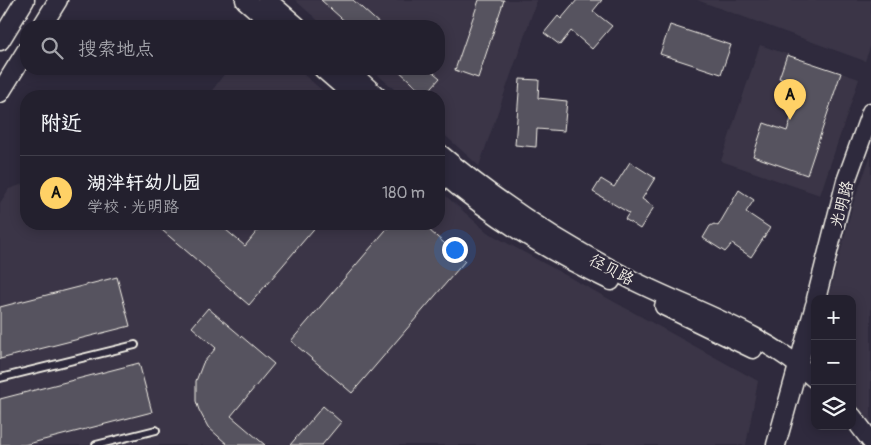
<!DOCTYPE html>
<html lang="zh">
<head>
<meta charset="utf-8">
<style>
	:root { --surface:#23202e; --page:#2b2836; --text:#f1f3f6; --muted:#a3a3aa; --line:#403e4a; --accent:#ffd166 }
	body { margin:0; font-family:Pangolin,"LXGW WenKai TC",sans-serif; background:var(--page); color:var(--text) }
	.controls { position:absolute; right:15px; bottom:15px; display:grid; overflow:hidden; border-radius:10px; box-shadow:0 2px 12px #0003 }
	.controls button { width:45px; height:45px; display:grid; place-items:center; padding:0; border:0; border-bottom:1px solid var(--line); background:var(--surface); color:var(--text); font:25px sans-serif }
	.you { position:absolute; left:454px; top:249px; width:18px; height:18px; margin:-12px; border:4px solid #fff; border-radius:50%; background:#1a73e8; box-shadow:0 0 0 8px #1a73e833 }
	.badge { display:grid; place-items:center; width:32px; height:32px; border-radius:50%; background:var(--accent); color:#111; font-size:16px; font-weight:700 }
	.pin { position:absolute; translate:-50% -41px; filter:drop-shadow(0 1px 2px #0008) }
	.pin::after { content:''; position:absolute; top:26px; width:18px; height:15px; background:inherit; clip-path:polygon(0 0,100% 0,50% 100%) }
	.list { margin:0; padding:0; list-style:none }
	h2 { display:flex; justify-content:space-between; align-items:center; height:65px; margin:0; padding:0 20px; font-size:21px }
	h2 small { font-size:16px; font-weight:400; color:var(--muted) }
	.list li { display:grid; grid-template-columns:32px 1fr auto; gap:15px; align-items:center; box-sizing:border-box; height:75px; padding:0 20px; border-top:1px solid var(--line) }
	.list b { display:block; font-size:19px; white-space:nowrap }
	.list p { margin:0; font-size:16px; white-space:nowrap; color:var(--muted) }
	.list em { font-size:16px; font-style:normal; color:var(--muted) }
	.icon { flex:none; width:28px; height:28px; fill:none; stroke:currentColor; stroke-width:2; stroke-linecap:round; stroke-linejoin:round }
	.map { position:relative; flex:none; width:871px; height:445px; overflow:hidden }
	.search { position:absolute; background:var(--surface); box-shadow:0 2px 12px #0003; left:20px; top:20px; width:425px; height:55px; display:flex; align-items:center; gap:12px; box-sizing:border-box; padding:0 18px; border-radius:20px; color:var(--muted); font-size:19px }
	.panel { position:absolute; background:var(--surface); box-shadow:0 2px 12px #0003; left:20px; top:90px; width:425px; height:140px; border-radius:20px }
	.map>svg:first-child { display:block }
	.built { fill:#3b3647 }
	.building { fill:#56525f; stroke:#f4f1e8 }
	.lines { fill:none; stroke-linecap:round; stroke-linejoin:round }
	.lane-casing { stroke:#f4f1e8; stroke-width:10 }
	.secondary-casing { stroke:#f4f1e8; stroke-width:21 }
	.lane { stroke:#2f2a3d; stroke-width:6 }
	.secondary { stroke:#2f2a3d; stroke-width:18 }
	.labels { text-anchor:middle; stroke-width:4; stroke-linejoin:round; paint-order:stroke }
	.street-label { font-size:16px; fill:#f4f1e8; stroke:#2f2a3d }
</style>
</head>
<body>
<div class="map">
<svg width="871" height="445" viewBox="0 0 871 445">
	<rect width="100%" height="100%" fill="#2f2a3d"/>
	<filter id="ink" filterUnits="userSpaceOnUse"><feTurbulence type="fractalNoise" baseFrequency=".02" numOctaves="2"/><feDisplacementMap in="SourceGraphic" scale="10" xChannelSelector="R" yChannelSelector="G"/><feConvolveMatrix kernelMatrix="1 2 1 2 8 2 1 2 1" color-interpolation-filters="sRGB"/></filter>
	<g filter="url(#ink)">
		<!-- built -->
		<g class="built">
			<path d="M295,0H537L479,166L439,130V96H402L371,69H439V26H324Z"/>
			<path d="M697,0H871V45L865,61Z"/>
			<path d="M760,45L859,79L820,195L721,161Z"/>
			<path d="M228,69H297L329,96H208Z"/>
			<path d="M871,155V425L852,402V299H828L853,204Z"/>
			<path d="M26,183V224H439V190L487,232L758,381L746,445H0V203L9,189Z"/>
		</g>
		<!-- building -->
		<g class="building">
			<path d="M321,0H353L382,26H350Z"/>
			<path d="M479,0H504L478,78L455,70Z"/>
			<path d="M577,0H602L593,11L612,26L592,49L571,31L560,45L544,33L558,16L561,19Z"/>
			<path d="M670,25L731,45L721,74L660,54Z"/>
			<path d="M787,55L841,73L807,175L753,156L764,123L787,131L802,86L779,78Z"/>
			<path d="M397,69H429L440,78L425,95Z"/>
			<path d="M520,79L539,80L538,98L567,101L564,131L537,129L536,147L515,145Z"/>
			<path d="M630,162L655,178L642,199L654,207L640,229L625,219L629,213L593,192L601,179L614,187Z"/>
			<path d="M739,190L754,200L746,212L770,228L751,257L732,244L725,252L703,238L710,226L714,224L718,226Z"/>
			<path d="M155,224H219L245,246L263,224H318L249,305Z"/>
			<path d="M391,224H422L465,261L352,393L291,341Z"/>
			<path d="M117,277L130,326L0,359V307Z"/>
			<path d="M208,308L274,364L231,416L265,445H228L208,427L199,410L196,401V381L203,363L216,348L192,327Z"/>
			<path d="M139,363L152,412L24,445H0V399Z"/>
			<path d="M323,406L341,422L322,445H290Z"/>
		</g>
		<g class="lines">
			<defs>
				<g id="lane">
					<path d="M0,378L135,345"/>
					<path d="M96,445L156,430"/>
				</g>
				<g id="secondary">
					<path d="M245,0L275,26"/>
					<path d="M267,0L297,26"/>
					<path d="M42,26L58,0"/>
					<path d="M0,41L25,0"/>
					<path d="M323,69L354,96"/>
					<path d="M347,69L377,96"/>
					<path d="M0,93L26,51"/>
					<path d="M439,153C498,203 563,245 632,280C696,312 760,330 815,379"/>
					<path d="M439,171C493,217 546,250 611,281"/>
					<path d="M816,299L846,181L871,112"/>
					<path d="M664,306L753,349"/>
					<path d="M852,416L871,441"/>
					<path d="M776,445L815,305"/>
				</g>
			</defs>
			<!-- lane casing -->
			<use href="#lane" class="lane-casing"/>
			<!-- secondary casing -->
			<use href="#secondary" class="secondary-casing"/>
			<!-- lane -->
			<use href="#lane" class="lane"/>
			<!-- secondary -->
			<use href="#secondary" class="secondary"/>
		</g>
	</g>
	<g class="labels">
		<!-- street labels -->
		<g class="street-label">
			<text transform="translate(841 204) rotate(-75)" y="6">光明路</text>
			<text transform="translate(612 269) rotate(28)" y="6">径贝路</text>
		</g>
	</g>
</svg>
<div class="controls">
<button>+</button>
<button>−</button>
<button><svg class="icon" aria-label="layers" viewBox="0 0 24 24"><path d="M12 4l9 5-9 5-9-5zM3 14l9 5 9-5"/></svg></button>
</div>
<div class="you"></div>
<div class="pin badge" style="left:790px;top:120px">A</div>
<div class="search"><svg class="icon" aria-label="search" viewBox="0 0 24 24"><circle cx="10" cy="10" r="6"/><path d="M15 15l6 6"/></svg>搜索地点</div>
<section class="panel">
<h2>附近<small></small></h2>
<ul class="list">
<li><span class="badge">A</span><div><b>湖泮轩幼儿园</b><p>学校 · 光明路</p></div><em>180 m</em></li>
</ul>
</section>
</div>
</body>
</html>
